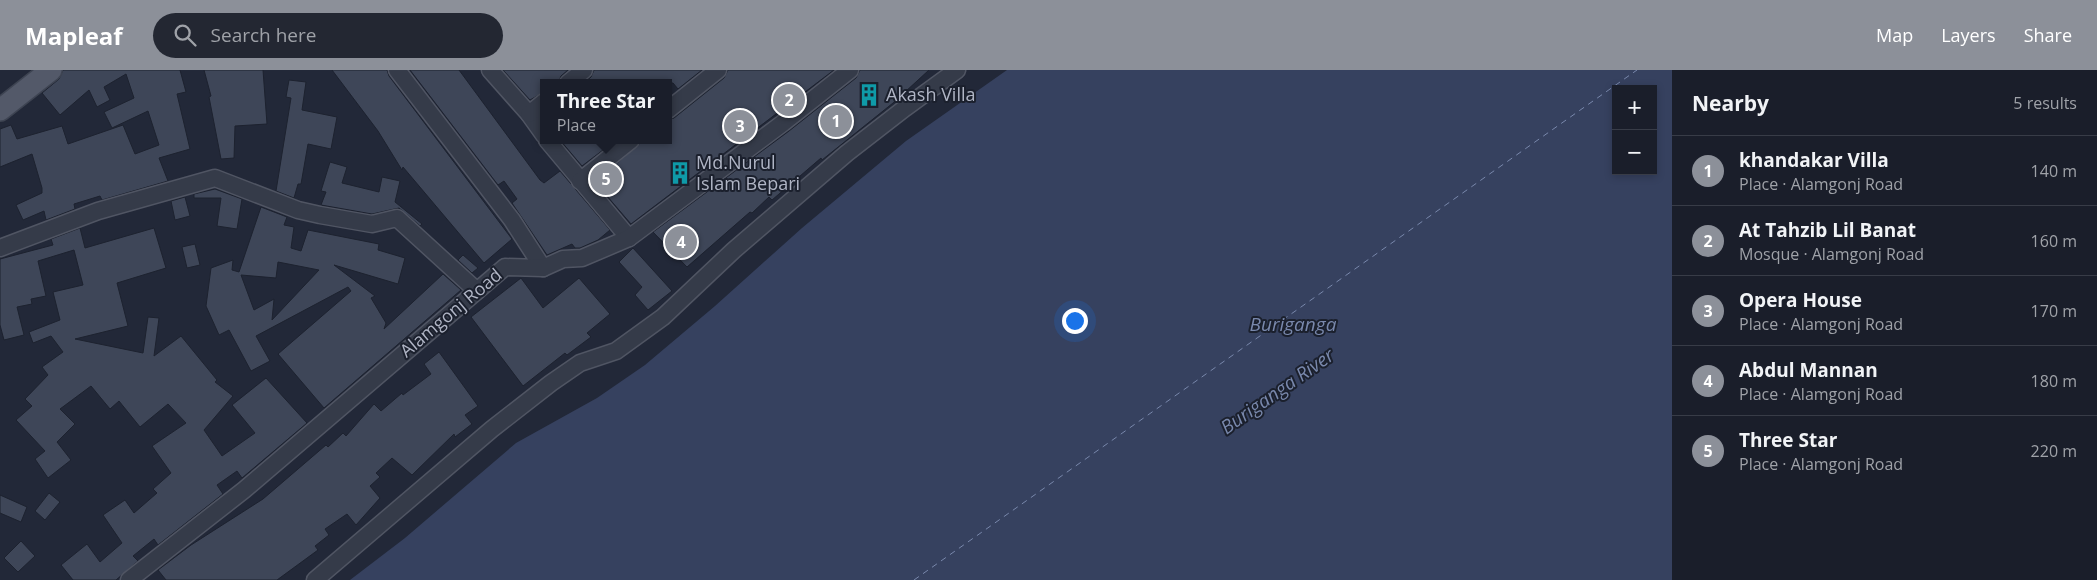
<!DOCTYPE html>
<html lang="en">
<head>
<meta charset="utf-8">
<style>
	:root { --surface:#1a1e2a; --page:#232732; --text:#f1f3f6; --muted:#9fa2a8; --line:#383c47; --accent:#8c9099 }
	body { margin:0; font-family:"Open Sans",sans-serif; background:var(--page); color:var(--text) }
	.controls { position:absolute; right:15px; top:15px; display:grid; overflow:hidden; border-radius:0px; box-shadow:0 2px 8px #0003 }
	.controls button { width:45px; height:45px; display:grid; place-items:center; padding:0; border:0; border-bottom:1px solid var(--line); background:var(--surface); color:var(--text); font:25px sans-serif }
	.you { position:absolute; left:1074px; top:250px; width:18px; height:18px; margin:-12px; border:4px solid #fff; border-radius:50%; background:#1a73e8; box-shadow:0 0 0 8px #1a73e833 }
	.badge { display:grid; place-items:center; width:32px; height:32px; border-radius:50%; background:var(--accent); color:#fff; font-size:16px; font-weight:700 }
	.pin { position:absolute; translate:-50% -50%; border:2px solid #fff; box-shadow:0 1px 5px #0006 }
	.popup { position:absolute; left:540px; top:9px; width:132px; height:65px; box-sizing:border-box; display:grid; place-content:center; border-radius:0px; background:var(--surface); filter:drop-shadow(0 1px 4px #0005); font-size:16px; white-space:nowrap; color:var(--muted) }
	.popup b { font-size:19px; color:var(--text) }
	.popup::after { content:''; position:absolute; left:50%; top:100%; margin-left:-10px; border:10px solid transparent; border-top-color:var(--surface) }
	.list { margin:0; padding:0; list-style:none }
	h2 { display:flex; justify-content:space-between; align-items:center; height:65px; margin:0; padding:0 20px; font-size:21px }
	h2 small { font-size:16px; font-weight:400; color:var(--muted) }
	.list li { display:grid; grid-template-columns:32px 1fr auto; gap:15px; align-items:center; box-sizing:border-box; height:70px; padding:0 20px; border-top:1px solid var(--line) }
	.list b { display:block; font-size:19px; white-space:nowrap }
	.list p { margin:0; font-size:16px; white-space:nowrap; color:var(--muted) }
	.list em { font-size:16px; font-style:normal; color:var(--muted) }
	.icon { flex:none; width:28px; height:28px; fill:none; stroke:currentColor; stroke-width:2; stroke-linecap:round; stroke-linejoin:round }
	.map { position:relative; flex:none; width:1672px; height:510px; overflow:hidden }
	header { display:flex; align-items:center; gap:30px; box-sizing:border-box; height:70px; padding:0 25px; background:var(--accent); color:#fff }
	header strong { font-size:24px }
	nav { display:flex; gap:28px; margin-inline-start:auto; font-size:18px }
	.search { width:350px; height:45px; background:var(--page); display:flex; align-items:center; gap:12px; box-sizing:border-box; padding:0 18px; border-radius:28px; color:var(--muted); font-size:19px }
	main { display:flex }
	aside { flex:1; background:var(--surface) }
	.map>svg:first-child { display:block }
	.water { fill:#36415f; fill-rule:evenodd }
	.lines { fill:none; stroke-linecap:round; stroke-linejoin:round }
	.ferry { stroke:#7988ac; stroke-width:1; stroke-dasharray:6 5; stroke-linecap:butt }
	.building { fill:#3e4658; stroke:#1d222f; fill-rule:evenodd }
	.minor-casing { stroke:#505563; stroke-width:19 }
	.major-casing { stroke:#3e4452; stroke-width:24 }
	.minor { stroke:#353b49; stroke-width:16 }
	.major { stroke:#535969; stroke-width:21 }
	.labels { text-anchor:middle; stroke-width:4; stroke-linejoin:round; paint-order:stroke }
	.poi-label { font-size:18px; fill:#b0b5c5; stroke:#1b202d; text-anchor:start }
	.street-label { font-size:18px; fill:#b0b5c5; stroke:#1b202d }
	.water-label { font-size:19px; font-style:italic; fill:#7988ac; stroke:#1b202d }
</style>
</head>
<body>
<header>
<strong>Mapleaf</strong>
<div class="search"><svg class="icon" aria-label="search" viewBox="0 0 24 24"><circle cx="10" cy="10" r="6"/><path d="M15 15l6 6"/></svg>Search here</div>
<nav><a>Map</a><a>Layers</a><a>Share</a></nav>
</header>
<main>
<div class="map">
<svg width="1672" height="510" viewBox="0 0 1672 510">
	<rect width="100%" height="100%" fill="#222838"/>
	<!-- water -->
	<path class="water" d="M1007,0H1672V510H350L405,468L516,373L597,328L645,295L715,236L802,158L906,71ZM1616,19H1653V101H1616Z"/>
	<g class="lines">
		<!-- ferry -->
		<path class="ferry" d="M914,510L1637,0"/>
	</g>
	<!-- building -->
	<g class="building">
		<path d="M63,0H180L186,22L177,24L190,79L159,88L168,111L102,130L100,126L74,134L75,139L46,150L44,141L23,150L16,135L42,123V118L32,84L0,97V59L11,55L17,69L62,56L68,74L123,55L135,84L159,75L148,41L112,58L104,42L134,28L126,4L104,17L110,30L97,37L89,20L60,45L42,23L59,9Z"/>
		<path d="M204,0H263L267,54L235,56L234,88L221,89L209,27L211,26Z"/>
		<path d="M332,0H387L389,6L512,169L484,193L403,97L402,100L378,61Z"/>
		<path d="M410,0H459L540,110L544,113L560,101L610,160L598,170L580,178H575L572,174L547,185L512,133L517,129L504,111L498,115Z"/>
		<path d="M503,0H568L561,6L558,13H544V22L530,30Z"/>
		<path d="M594,0H702L678,19L673,13H584L591,7Z"/>
		<path d="M728,0H834L631,154L595,112L644,70H668V50L674,48L724,8Z"/>
		<path d="M860,0H929L893,33L822,90L821,88L772,130L769,127L752,143L750,142L687,197L653,162L789,61L856,8Z"/>
		<path d="M289,10L306,12L302,40L337,47L331,79L308,74L301,114H298L294,128L276,121L291,28L286,27Z"/>
		<path d="M560,70H602L607,77L582,96Z"/>
		<path d="M330,92L347,97L342,113L379,122L382,107L400,111L395,132L422,154L420,156L399,138L372,144L321,135L326,122L321,121Z"/>
		<path d="M215,119L242,129L237,159L217,156L221,128H194V124Z"/>
		<path d="M185,127L190,146L175,150L171,131Z"/>
		<path d="M261,137L287,147L284,155L294,157L291,178L301,181L308,160L379,174L378,180L405,188L398,214L334,195L375,226L371,228L386,253L384,259L443,204L461,220L324,338L278,284L351,221L348,217L256,266L270,291L251,301L229,260L219,265L206,236L211,198L233,190L232,200L239,202ZM278,192L319,200L272,250L274,229L254,240L241,205L276,208Z"/>
		<path d="M80,158L85,178L154,158L166,198L117,213L128,256L75,269L143,283L148,247L159,248L154,286L181,266L217,310L215,312L233,326L204,360L222,386L255,363L232,335L266,308L307,353L242,408L237,401L217,415L223,424L158,475L154,469L133,486L138,491L116,510H73L61,495L87,474L100,492L122,473L103,445L125,430L134,443L157,423L153,419L171,403L152,376L186,353L168,334L140,357L119,331L110,339L91,316L60,339L75,354L57,372L71,390L48,408L35,389L45,381L16,350L32,336L25,329L48,305L42,297L63,282L51,266L33,273L29,262L60,250L53,222L83,215L74,180L38,191L46,226L31,229L32,234L17,237L24,265L4,270L0,255V189L53,175L51,169Z"/>
		<path d="M195,174L200,195L187,198L182,177Z"/>
		<path d="M633,178L672,221L648,240L635,225L642,217L619,192Z"/>
		<path d="M463,185L478,198L472,203L458,190Z"/>
		<path d="M521,208L543,238L579,208L610,244L587,263L591,267L567,285L565,283L523,316L471,247Z"/>
		<path d="M439,282L478,336L465,345L472,354L455,367L454,364L412,405L392,388L376,403L380,407L370,416L380,428L356,455L347,444L325,459L329,465L315,476L318,480L277,510H166L158,500L191,475L263,429L326,375L328,377L343,363L346,366L374,334L381,341L402,323L403,325L431,304L424,294Z"/>
		<path d="M49,423L60,432L45,450L35,441Z"/>
		<path d="M0,425L27,437L21,452L0,443Z"/>
		<path d="M21,471L35,486L18,502L4,488Z"/>
	</g>
	<g class="lines">
		<defs>
			<g id="minor">
				<path d="M397,0L512,150L543,198"/>
				<path d="M490,0L529,44L544,65"/>
				<path d="M568,13L584,0"/>
				<path d="M668,40L718,0"/>
				<path d="M529,44L544,32"/>
				<path d="M547,70L629,168"/>
				<path d="M580,111L631,70"/>
				<path d="M0,178L98,141L215,108L298,140L320,145L372,154L397,148L477,221"/>
				<path d="M129,510L244,420L505,197L543,198L563,189L582,188L629,168L783,53L850,0"/>
				<path d="M315,510L492,359L551,313L580,293L616,281L663,247L734,180L847,83L905,38L957,0"/>
			</g>
			<path id="major" d="M0,40L51,0"/>
		</defs>
		<!-- minor casing -->
		<use href="#minor" class="minor-casing"/>
		<!-- major casing -->
		<use href="#major" class="major-casing"/>
		<!-- minor -->
		<use href="#minor" class="minor"/>
		<!-- major -->
		<use href="#major" class="major"/>
	</g>
	<!-- icons -->
	<defs>
		<symbol id="building-bare" viewBox="-9 -9 18 18"><path d="M-4-6H4V6H1V3H-1V6H-4ZM-2.5-4.3h1.7v1.8h-1.7ZM.8-4.3h1.7v1.8H.8ZM-2.5-1h1.7V.8h-1.7ZM.8-1h1.7V.8H.8Z" fill="#0f9aa8" stroke="#1b202d" stroke-width="2.5" paint-order="stroke"/></symbol>
	</defs>
	<g fill-rule="evenodd">
		<use href="#building-bare" x="853" y="9" width="32" height="32"/>
		<use href="#building-bare" x="664" y="87" width="32" height="32"/>
	</g>
	<g class="labels">
		<!-- poi labels -->
		<g class="poi-label">
			<text x="886" y="31">Akash Villa</text>
			<text x="696" y="99">Md.Nurul<tspan x="696" dy="21">Islam Bepari</tspan></text>
		</g>
		<!-- street labels -->
		<g class="street-label">
			<text transform="translate(451 243) rotate(-40)" y="6">Alamgonj Road</text>
		</g>
		<!-- water labels -->
		<g class="water-label">
			<text x="1293" y="261">Buriganga</text>
			<text transform="translate(1277 321) rotate(-35)" y="7">Buriganga River</text>
		</g>
	</g>
</svg>
<div class="controls">
<button>+</button>
<button>−</button>
</div>
<div class="you"></div>
<div class="pin badge" style="left:836px;top:51px">1</div>
<div class="pin badge" style="left:789px;top:30px">2</div>
<div class="pin badge" style="left:740px;top:56px">3</div>
<div class="pin badge" style="left:681px;top:172px">4</div>
<div class="pin badge" style="left:606px;top:109px">5</div>
<div class="popup"><b>Three Star</b>Place</div>
</div>
<aside>
<h2>Nearby<small>5 results</small></h2>
<ul class="list">
<li><span class="badge">1</span><div><b>khandakar Villa</b><p>Place · Alamgonj Road</p></div><em>140 m</em></li>
<li><span class="badge">2</span><div><b>At Tahzib Lil Banat</b><p>Mosque · Alamgonj Road</p></div><em>160 m</em></li>
<li><span class="badge">3</span><div><b>Opera House</b><p>Place · Alamgonj Road</p></div><em>170 m</em></li>
<li><span class="badge">4</span><div><b>Abdul Mannan</b><p>Place · Alamgonj Road</p></div><em>180 m</em></li>
<li><span class="badge">5</span><div><b>Three Star</b><p>Place · Alamgonj Road</p></div><em>220 m</em></li>
</ul>
</aside>
</main>
</body>
</html>
